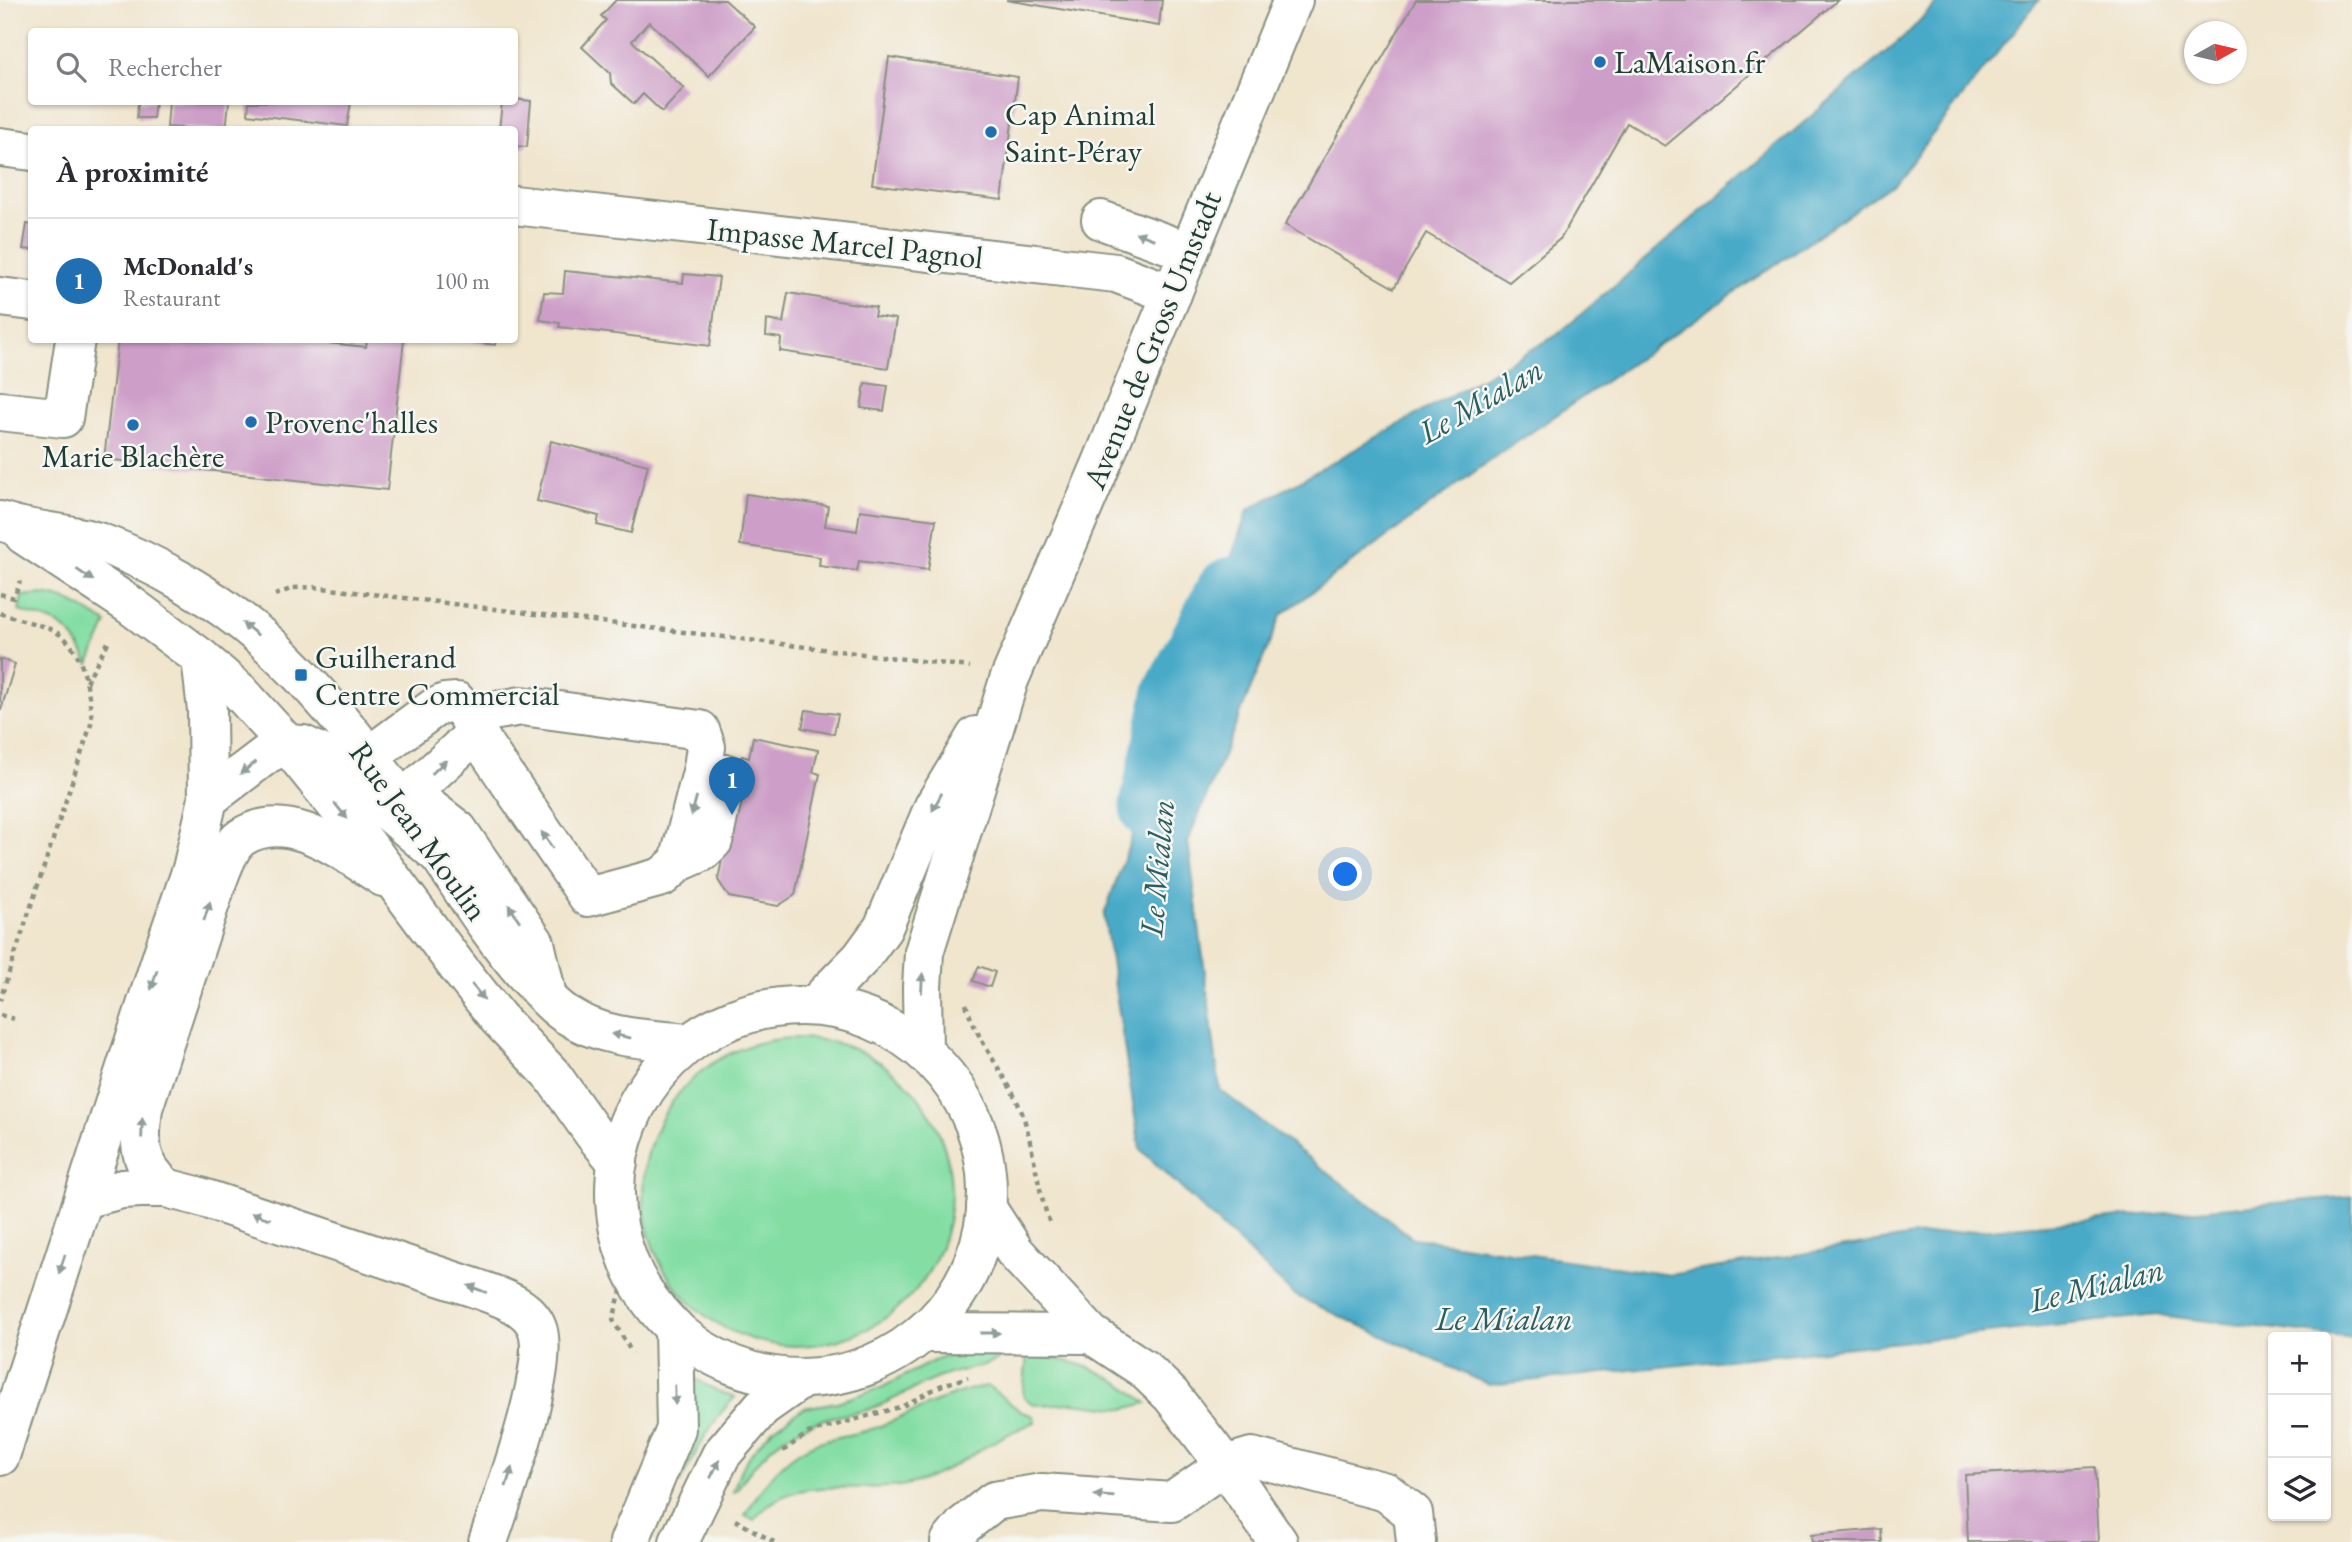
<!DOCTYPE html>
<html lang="fr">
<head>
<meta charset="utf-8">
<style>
	:root { --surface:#fff; --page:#f2f2f3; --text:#2b2b33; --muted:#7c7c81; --line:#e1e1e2; --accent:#1f6fb2 }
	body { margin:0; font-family:"EB Garamond",serif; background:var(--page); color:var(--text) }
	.controls { position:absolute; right:21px; bottom:21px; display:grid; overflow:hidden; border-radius:7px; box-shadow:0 2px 5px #0004 }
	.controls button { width:63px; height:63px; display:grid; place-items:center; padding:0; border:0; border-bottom:2px solid var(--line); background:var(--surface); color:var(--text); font:35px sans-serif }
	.compass { position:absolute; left:2184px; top:21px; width:63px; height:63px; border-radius:50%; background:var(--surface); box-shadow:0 2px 5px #0004; rotate:82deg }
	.you { position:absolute; left:1346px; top:875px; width:24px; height:24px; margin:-18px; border:5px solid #fff; border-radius:50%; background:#1a73e8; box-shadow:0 0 0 10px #1a73e833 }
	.badge { display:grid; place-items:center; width:46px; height:46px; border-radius:50%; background:var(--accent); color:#fff; font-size:23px; font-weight:700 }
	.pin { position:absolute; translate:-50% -58px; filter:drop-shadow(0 2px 4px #0008) }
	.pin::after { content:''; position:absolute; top:37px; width:24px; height:21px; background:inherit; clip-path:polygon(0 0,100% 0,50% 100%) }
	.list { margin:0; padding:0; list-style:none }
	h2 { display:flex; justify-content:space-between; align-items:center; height:91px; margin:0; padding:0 28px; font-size:30px }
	h2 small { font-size:23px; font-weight:400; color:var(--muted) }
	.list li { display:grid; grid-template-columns:46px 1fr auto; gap:21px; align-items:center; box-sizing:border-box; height:126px; padding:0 28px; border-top:2px solid var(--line) }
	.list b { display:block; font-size:26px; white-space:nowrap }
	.list p { margin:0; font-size:23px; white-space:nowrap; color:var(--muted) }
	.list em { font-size:23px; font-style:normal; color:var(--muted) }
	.icon { flex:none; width:38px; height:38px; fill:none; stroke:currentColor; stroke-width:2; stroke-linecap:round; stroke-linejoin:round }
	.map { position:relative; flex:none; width:2352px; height:1542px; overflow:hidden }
	.search { position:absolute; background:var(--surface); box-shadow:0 2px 5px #0004; left:28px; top:28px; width:490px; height:77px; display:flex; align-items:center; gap:18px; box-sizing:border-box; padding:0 24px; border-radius:7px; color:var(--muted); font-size:26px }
	.panel { position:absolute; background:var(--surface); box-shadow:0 2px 5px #0004; left:28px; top:126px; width:490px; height:217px; border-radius:7px }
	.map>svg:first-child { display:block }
	.green { fill:#84dea4; stroke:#528e6c; stroke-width:2 }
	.water { fill:#49aac8; stroke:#34747e; stroke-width:2 }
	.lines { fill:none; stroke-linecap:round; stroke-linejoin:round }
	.river { stroke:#49aac8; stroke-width:77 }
	.building { fill:#cd9ec8 }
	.minor-casing { stroke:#889180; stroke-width:42 }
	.major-casing { stroke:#889180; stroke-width:42 }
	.path { stroke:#889180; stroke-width:4.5; stroke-dasharray:5 5; stroke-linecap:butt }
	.minor { stroke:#fff; stroke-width:38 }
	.major { stroke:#fff; stroke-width:38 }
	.oneway { fill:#8f9e9a }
	.poi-dot { fill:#1f6fb2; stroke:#f6f6f2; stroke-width:2.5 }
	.labels { text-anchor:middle; stroke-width:5; stroke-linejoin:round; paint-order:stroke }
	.poi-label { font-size:32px; fill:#1f3d34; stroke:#f6f6f2; text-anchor:start }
	.street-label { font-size:32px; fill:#1f3d34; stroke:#f6f6f2 }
	.water-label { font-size:33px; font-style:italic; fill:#2c5e60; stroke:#f6f6f2 }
</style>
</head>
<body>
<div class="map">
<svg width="2352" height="1542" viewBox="0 0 2352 1542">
	<rect width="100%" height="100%" fill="#f6f6f2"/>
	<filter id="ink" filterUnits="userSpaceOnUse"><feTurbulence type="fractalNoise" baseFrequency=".0143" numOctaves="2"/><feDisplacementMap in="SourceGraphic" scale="14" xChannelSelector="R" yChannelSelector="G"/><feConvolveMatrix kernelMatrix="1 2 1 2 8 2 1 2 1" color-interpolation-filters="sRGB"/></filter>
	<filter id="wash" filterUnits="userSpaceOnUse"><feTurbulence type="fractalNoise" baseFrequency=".00686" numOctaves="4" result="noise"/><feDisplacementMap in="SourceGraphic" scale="28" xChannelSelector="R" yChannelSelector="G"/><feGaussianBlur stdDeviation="1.57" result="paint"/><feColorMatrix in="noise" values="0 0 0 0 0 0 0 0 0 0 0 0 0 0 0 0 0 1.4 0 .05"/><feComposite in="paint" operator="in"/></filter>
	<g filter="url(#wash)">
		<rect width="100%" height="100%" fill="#f0e5cd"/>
		<!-- green -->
		<g class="green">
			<path d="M42,594C67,596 86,611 107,623L89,664C68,622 61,624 19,611L22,596Z"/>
			<circle cx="797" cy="1192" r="154"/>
			<path d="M985,1352L1006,1354C987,1368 968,1368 946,1375C920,1383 898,1399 873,1408C861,1413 848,1414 836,1416C789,1427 761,1451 736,1491L733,1492L740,1471L753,1451L772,1430L793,1415L804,1408L837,1402L881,1388L941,1357Z"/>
			<path d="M1027,1355C1076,1359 1109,1371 1147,1403L1124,1409L1073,1403L1040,1405L1033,1404L1025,1398L1023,1394Z"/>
			<path d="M694,1378L719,1392L735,1397C710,1422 696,1452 680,1483L674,1480Z"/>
			<path d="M988,1386L1022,1412L1034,1416L1035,1422C1021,1428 1006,1434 992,1443C964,1459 938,1479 905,1485C853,1495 791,1471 754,1520L745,1515C760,1490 775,1467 800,1451C822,1437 848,1437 872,1429C911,1416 946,1392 988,1386Z"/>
		</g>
		<!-- water -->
		<path class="water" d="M1939,0H2039L1894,183L1485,464L1281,615L1188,841L1220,1090L1413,1238L1670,1275L1914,1236L2352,1196V1338L2157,1315L1489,1385L1294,1295L1140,1149L1104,915L1248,510L1557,335L1909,32Z"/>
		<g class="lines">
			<!-- river -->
			<path class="river" d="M1158,806L1181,697L1233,595"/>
		</g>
		<g id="blocks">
			<!-- building -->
			<g class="building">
				<path d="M616,0H725L755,27L709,76L649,22L632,41L684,88L662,112L643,94L634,104L611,83L610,73L582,47L606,20L601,16Z"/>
				<path d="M1006,0H1162L1159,26Z"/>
				<path d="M1416,0H1838L1665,146L1627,123L1561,238L1509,282L1426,233L1394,288L1285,225Z"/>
				<path d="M889,57L1018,77L1002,200L872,184Z"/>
				<path d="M514,99L531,101L527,147L514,146V130H499L502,102H514Z"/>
				<path d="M138,102H155L153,118H137Z"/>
				<path d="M169,102H229L226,130L167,127Z"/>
				<path d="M249,102H351L347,126L248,114Z"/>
				<path d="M27,224L32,225V250L23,249Z"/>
				<path d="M565,271L683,283L684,274L719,277L710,346L559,327L560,323L540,320L544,292L563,293Z"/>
				<path d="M788,293L876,307L874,316L896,319L888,368L780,351L781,338L766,336L767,320L783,323Z"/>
				<path d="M118,340H298L366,347L367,340H404L387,490L104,459Z"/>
				<path d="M473,340H496L495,345L473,342Z"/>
				<path d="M865,383L888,386L884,411L861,408Z"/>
				<path d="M551,441L648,465L631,533L597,525L599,516L537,501Z"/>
				<path d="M746,494L828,506L825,526L857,531L860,510L936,520L928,570L859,561L857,571L819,566L820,557L740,545Z"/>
				<path d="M0,659L15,664L1,710H0Z"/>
				<path d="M806,710L838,714L834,734L802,728Z"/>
				<path d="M753,737L818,750L813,772L820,774L795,895L778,906L729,897L718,880L742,756L749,758Z"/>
				<path d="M979,966L995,972L990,987L973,981Z"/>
				<path d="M2095,1467L2099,1542H1968L1965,1475Z"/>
				<path d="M1881,1529L1882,1542H1812L1811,1535Z"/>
			</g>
		</g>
	</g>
	<g filter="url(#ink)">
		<use href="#blocks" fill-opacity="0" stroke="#889180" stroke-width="2"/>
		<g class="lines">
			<defs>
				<g id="minor">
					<path d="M0,147L32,151"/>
					<path d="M514,205L1116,273L1172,294"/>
					<path d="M1101,220L1189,252"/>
					<path d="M0,297L32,301"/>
					<path d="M0,411L63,418L75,340"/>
					<path d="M0,521C32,532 67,532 98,542C157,563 215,598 262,638C333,701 389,781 442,859C470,902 498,945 532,982C543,994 554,1007 567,1015C603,1039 647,1039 689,1043"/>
					<path d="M24,535L130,605L201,658L239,691L287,744L350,822L457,966L498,1018L552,1075L593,1133L618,1163"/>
					<path d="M201,658L207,710L208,799"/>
					<path d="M369,756L434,708L445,703L457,702L467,715L486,748L588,897L662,877L679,862L703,768L706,747L700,730L522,706L467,715"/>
					<path d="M410,793L458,830L535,943L547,996"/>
					<path d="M402,801L476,733"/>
					<path d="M679,862L702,852L713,841L727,774"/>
					<path d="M166,1188C137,1162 139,1144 143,1108L218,879C223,866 230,845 242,837C289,807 344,853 383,877"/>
					<path d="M84,1199L122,1189L141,1188H166L197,1196L475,1288C496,1296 528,1304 537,1328C552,1367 502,1499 488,1542"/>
					<path d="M986,1207L1015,1252L1091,1334L1144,1369L1171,1395L1225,1465L1278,1542"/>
					<path d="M922,1333L1091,1334"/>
					<path d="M0,1456L166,944L192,869L208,799L267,754L287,744L303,745L320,753L440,856"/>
					<path d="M950,1542L964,1525L994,1501L1042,1493L1172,1502L1225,1465L1252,1457L1386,1492L1413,1513L1416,1542"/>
				</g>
				<g id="major">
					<path d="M814,1006L861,958L883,928L934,806L976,736"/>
					<circle cx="801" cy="1192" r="186"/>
					<path d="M923,1051L922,988L924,952L1009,680L1102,463L1293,0"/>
					<path d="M629,1542L676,1429L674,1327"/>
					<path d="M679,1542L721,1455L762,1407L803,1378"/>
				</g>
			</defs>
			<!-- minor casing -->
			<use href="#minor" class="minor-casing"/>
			<!-- major casing -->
			<use href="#major" class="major-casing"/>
			<!-- path -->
			<g class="path">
				<path d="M0,594L14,598L20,581"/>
				<path d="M275,595L293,588L314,587L970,667"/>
				<path d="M0,613C17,619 36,623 52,630C84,644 89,691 92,721L0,1000"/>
				<path d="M86,682L110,639"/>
				<path d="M966,1004C977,1042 1006,1074 1021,1110C1035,1148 1036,1188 1051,1226"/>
				<path d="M0,1015L14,1019"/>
				<path d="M629,1260L613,1320L632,1353"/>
				<path d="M783,1451L808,1433L903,1406L940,1386L968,1377"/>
				<path d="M735,1520L774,1542"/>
			</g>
			<!-- minor -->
			<use href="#minor" class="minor"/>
			<!-- major -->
			<use href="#major" class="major"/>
		</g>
		<!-- one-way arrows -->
		<defs><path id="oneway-solid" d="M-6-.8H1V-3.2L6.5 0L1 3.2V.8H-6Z" transform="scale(1.75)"/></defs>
		<g class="oneway">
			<use href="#oneway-solid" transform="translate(1145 236) rotate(-160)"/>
			<use href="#oneway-solid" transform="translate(85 575) rotate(34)"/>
			<use href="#oneway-solid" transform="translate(250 629) rotate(-142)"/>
			<use href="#oneway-solid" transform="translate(439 767) rotate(-43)"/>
			<use href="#oneway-solid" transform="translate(248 768) rotate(143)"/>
			<use href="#oneway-solid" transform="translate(937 802) rotate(118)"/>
			<use href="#oneway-solid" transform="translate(694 806) rotate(105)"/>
			<use href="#oneway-solid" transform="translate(341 811) rotate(51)"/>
			<use href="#oneway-solid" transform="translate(547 840) rotate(-124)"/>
			<use href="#oneway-solid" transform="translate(207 911) rotate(-72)"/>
			<use href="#oneway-solid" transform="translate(514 913) rotate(-124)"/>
			<use href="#oneway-solid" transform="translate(154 980) rotate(107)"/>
			<use href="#oneway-solid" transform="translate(922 983) rotate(-87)"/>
			<use href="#oneway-solid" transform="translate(478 992) rotate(51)"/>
			<use href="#oneway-solid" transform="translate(621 1036) rotate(-168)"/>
			<use href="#oneway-solid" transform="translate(142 1128) rotate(-88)"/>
			<use href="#oneway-solid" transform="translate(261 1216) rotate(-162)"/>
			<use href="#oneway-solid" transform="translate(62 1264) rotate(108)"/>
			<use href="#oneway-solid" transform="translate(477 1289) rotate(-159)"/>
			<use href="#oneway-solid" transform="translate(990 1333)"/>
			<use href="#oneway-solid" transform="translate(675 1395) rotate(89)"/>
			<use href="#oneway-solid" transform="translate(715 1469) rotate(-64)"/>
			<use href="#oneway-solid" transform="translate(509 1477) rotate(-73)"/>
			<use href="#oneway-solid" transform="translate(1104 1496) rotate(-175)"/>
		</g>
	</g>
	<!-- markers -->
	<g class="poi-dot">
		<circle cx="1600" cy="62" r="7"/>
		<circle cx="991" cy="132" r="7"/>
		<circle cx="251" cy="422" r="7"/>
		<circle cx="133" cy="425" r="7"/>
		<rect x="294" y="668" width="14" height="14" rx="3.5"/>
	</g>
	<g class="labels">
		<!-- poi labels -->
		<g class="poi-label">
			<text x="1614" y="73">LaMaison.fr</text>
			<text x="1005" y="125">Cap Animal<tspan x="1005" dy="37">Saint-Péray</tspan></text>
			<text x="265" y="433">Provenc'halles</text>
			<text x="133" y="467" text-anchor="middle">Marie Blachère</text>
			<text x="315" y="668">Guilherand<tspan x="315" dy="37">Centre Commercial</tspan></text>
		</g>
		<!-- street labels -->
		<g class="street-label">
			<text transform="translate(845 243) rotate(6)" y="11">Impasse Marcel Pagnol</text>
			<text transform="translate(1152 340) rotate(-68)" y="11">Avenue de Gross Umstadt</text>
			<text transform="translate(419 831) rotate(54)" y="11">Rue Jean Moulin</text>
		</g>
		<!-- water labels -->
		<g class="water-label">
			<text transform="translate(1480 400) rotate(-30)" y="12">Le Mialan</text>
			<text transform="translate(1156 868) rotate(-85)" y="12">Le Mialan</text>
			<text transform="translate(2096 1284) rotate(-14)" y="12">Le Mialan</text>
			<text x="1504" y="1330">Le Mialan</text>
		</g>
	</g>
</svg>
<div class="controls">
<button>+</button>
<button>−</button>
<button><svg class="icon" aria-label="layers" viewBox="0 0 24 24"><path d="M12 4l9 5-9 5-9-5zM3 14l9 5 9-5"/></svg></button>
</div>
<svg class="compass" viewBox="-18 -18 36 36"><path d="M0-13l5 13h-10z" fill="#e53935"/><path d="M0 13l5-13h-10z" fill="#7c7c81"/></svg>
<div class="you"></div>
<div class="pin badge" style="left:732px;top:815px">1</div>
<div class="search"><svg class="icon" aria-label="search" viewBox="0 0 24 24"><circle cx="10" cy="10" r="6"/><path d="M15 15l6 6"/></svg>Rechercher</div>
<section class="panel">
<h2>À proximité<small></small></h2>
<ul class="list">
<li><span class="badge">1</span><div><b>McDonald's</b><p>Restaurant</p></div><em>100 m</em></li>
</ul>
</section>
</div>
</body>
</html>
